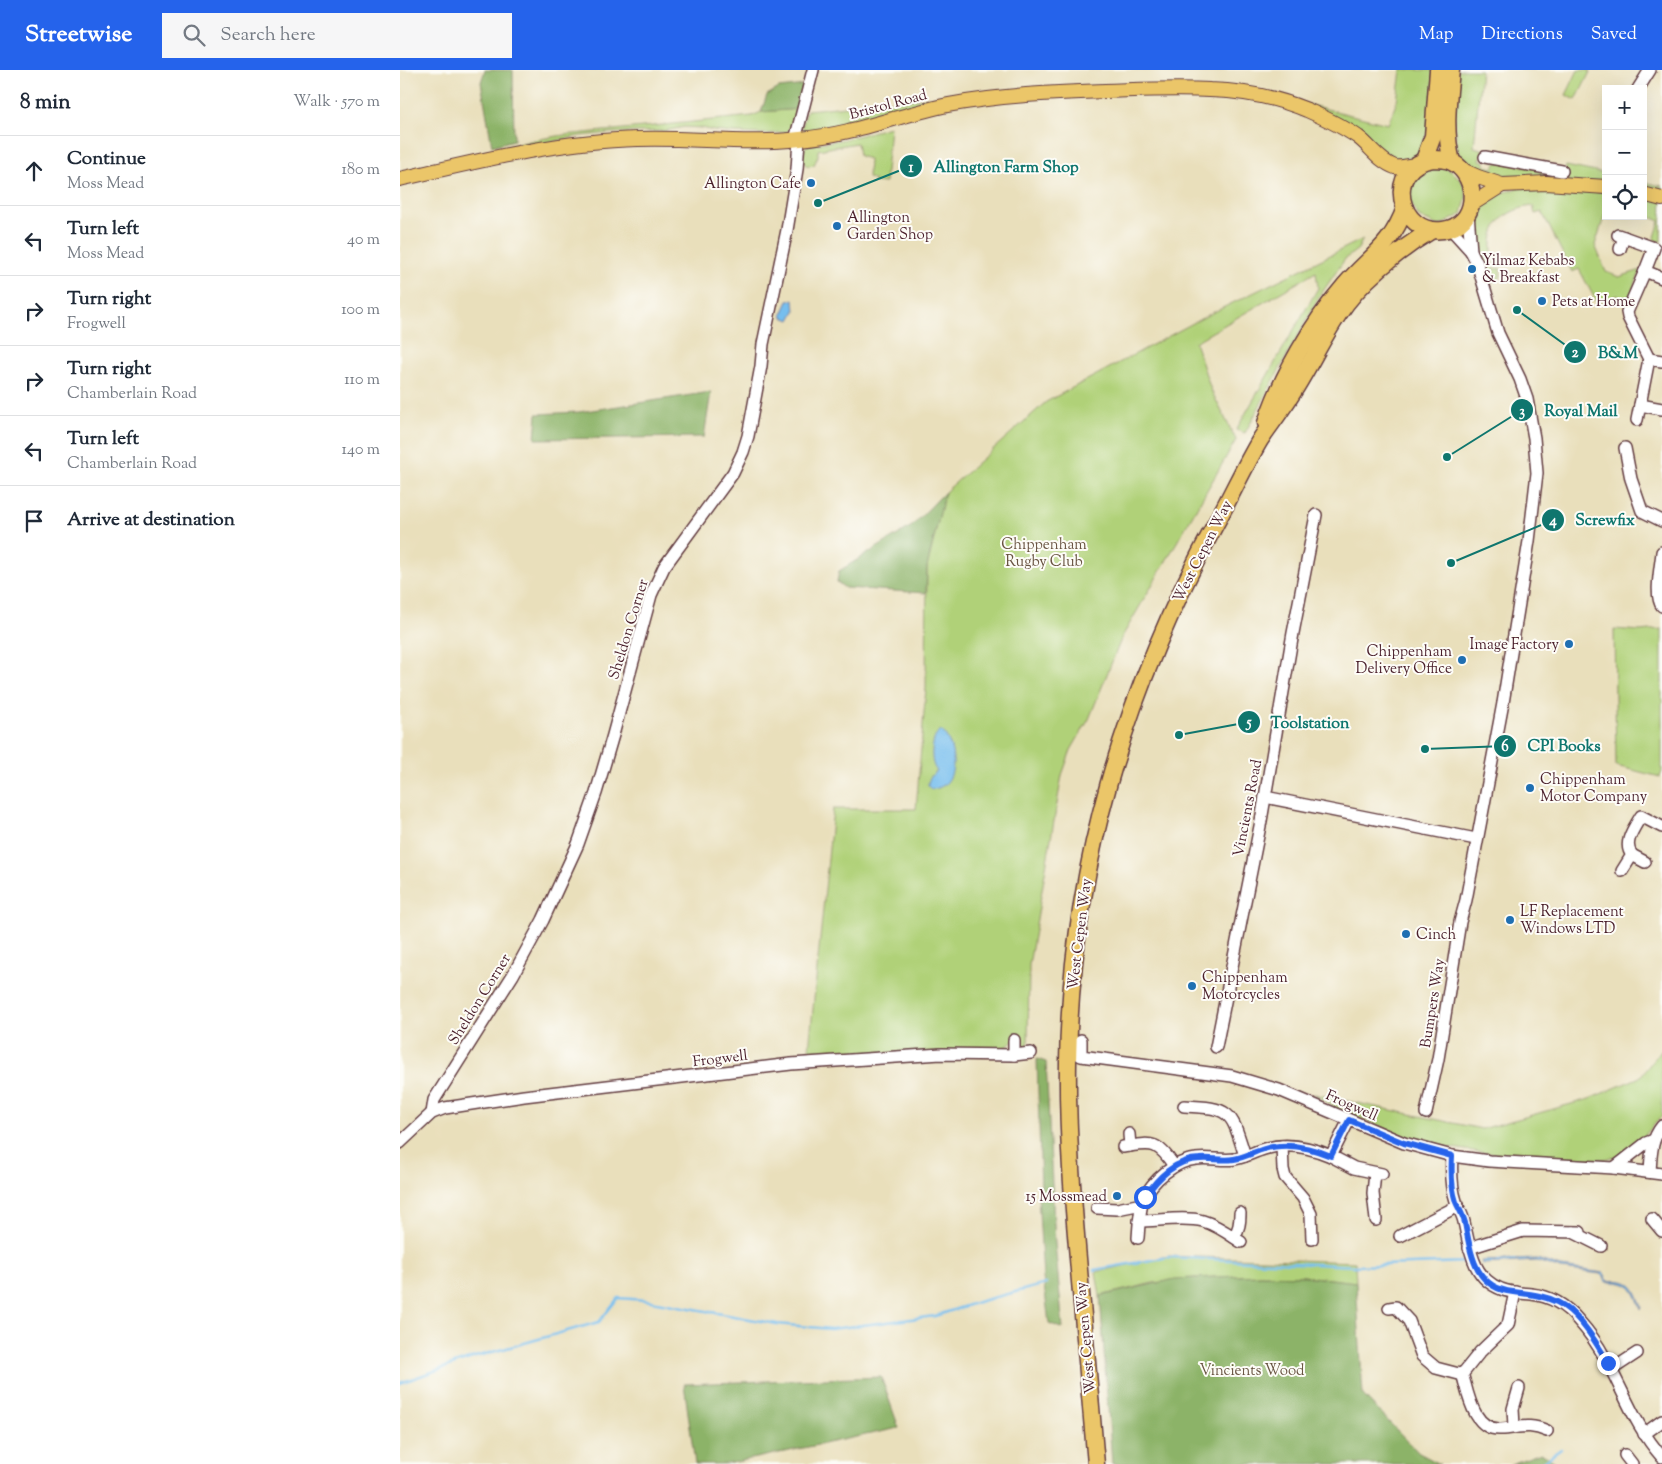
<!DOCTYPE html>
<html lang="en">
<head>
<meta charset="utf-8">
<style>
	:root { --surface:#fff; --page:#f6f6f7; --text:#1f2937; --muted:#747a83; --line:#e0e1e3; --accent:#2563eb }
	body { margin:0; font-family:"Sorts Mill Goudy",serif; background:var(--page); color:var(--text) }
	.controls { position:absolute; right:15px; top:15px; display:grid; overflow:hidden; border-radius:0px; box-shadow:0 5px 20px #0002 }
	.controls button { width:45px; height:45px; display:grid; place-items:center; padding:0; border:0; border-bottom:1px solid var(--line); background:var(--surface); color:var(--text); font:25px sans-serif }
	.stop { position:absolute; width:15px; height:15px; margin:-11px; border:4px solid #2563eb; border-radius:50%; background:#fff }
	.stop.end { background:#2563eb; border-color:#fff; box-shadow:0 1px 5px #0008 }
	.list { margin:0; padding:0; list-style:none }
	h2 { display:flex; justify-content:space-between; align-items:center; height:65px; margin:0; padding:0 20px; font-size:21px }
	h2 small { font-size:16px; font-weight:400; color:var(--muted) }
	.list li { display:grid; grid-template-columns:32px 1fr auto; gap:15px; align-items:center; box-sizing:border-box; height:70px; padding:0 20px; border-top:1px solid var(--line) }
	.list b { display:block; font-size:19px; white-space:nowrap }
	.list p { margin:0; font-size:16px; white-space:nowrap; color:var(--muted) }
	.list em { font-size:16px; font-style:normal; color:var(--muted) }
	.icon { flex:none; width:28px; height:28px; fill:none; stroke:currentColor; stroke-width:2; stroke-linecap:round; stroke-linejoin:round }
	.map { position:relative; flex:none; width:1262px; height:1394px; overflow:hidden }
	header { display:flex; align-items:center; gap:30px; box-sizing:border-box; height:70px; padding:0 25px; background:var(--accent); color:#fff }
	header strong { font-size:24px }
	nav { display:flex; gap:28px; margin-inline-start:auto; font-size:18px }
	.search { width:350px; height:45px; background:var(--page); display:flex; align-items:center; gap:12px; box-sizing:border-box; padding:0 18px; border-radius:0px; color:var(--muted); font-size:19px }
	main { display:flex }
	aside { flex:1; background:var(--surface) }
	.map>svg:first-child { display:block }
	.green { fill:#b0d178; stroke:#7d7852 }
	.forest { fill:#8cb368; stroke:#6b694a }
	.water { fill:#76beee; stroke:#606e8c }
	.lines { fill:none; stroke-linecap:round; stroke-linejoin:round }
	.stream { stroke:#76beee; stroke-width:2.5 }
	.minor-casing { stroke:#623c41; stroke-width:14 }
	.major-casing { stroke:#623c41; stroke-width:16 }
	.highway-casing { stroke:#623c41; stroke-width:19 }
	.minor { stroke:#fff; stroke-width:11 }
	.major { stroke:#ebc669; stroke-width:14 }
	.highway { stroke:#ebc669; stroke-width:16 }
	.route { stroke:#2563eb; stroke-width:6 }
	.poi-dot { fill:#1f6fb2; stroke:#fdfcf7; stroke-width:2 }
	.labels { text-anchor:middle; stroke-width:4; stroke-linejoin:round; paint-order:stroke }
	.street-label { font-size:15px; fill:#4a1f2b; stroke:#fdfcf7 }
	.poi-label { font-size:15px; fill:#4a1f2b; stroke:#fdfcf7; text-anchor:start }
	.park-label { font-size:15px; fill:#695442; stroke:#fdfcf7 }
	.leader { fill:none; stroke:#0f766e; stroke-width:2 }
	.callout-dot { fill:#0f766e; stroke:#fdfcf7; stroke-width:2 }
	.mark-label { font-size:15px; text-anchor:middle; font-weight:bold; fill:#fff }
	.callout-label { font-size:16px; text-anchor:middle; font-weight:bold; fill:#0f766e; stroke:#fdfcf7; stroke-width:4; stroke-linejoin:round; paint-order:stroke }
</style>
</head>
<body>
<header>
<strong>Streetwise</strong>
<div class="search"><svg class="icon" aria-label="search" viewBox="0 0 24 24"><circle cx="10" cy="10" r="6"/><path d="M15 15l6 6"/></svg>Search here</div>
<nav><a>Map</a><a>Directions</a><a>Saved</a></nav>
</header>
<main>
<aside>
<h2>8 min<small>Walk · 570 m</small></h2>
<ul class="list">
<li><svg class="icon" aria-label="ahead" viewBox="0 0 24 24"><path d="M12 20V5M6 11l6-6 6 6"/></svg><div><b>Continue</b><p>Moss Mead</p></div><em>180 m</em></li>
<li><svg class="icon" aria-label="left" viewBox="0 0 24 24"><path d="M17 20v-9H6M10 6l-5 5 5 5"/></svg><div><b>Turn left</b><p>Moss Mead</p></div><em>40 m</em></li>
<li><svg class="icon" aria-label="right" viewBox="0 0 24 24"><path d="M7 20v-9h11M14 6l5 5-5 5"/></svg><div><b>Turn right</b><p>Frogwell</p></div><em>100 m</em></li>
<li><svg class="icon" aria-label="right" viewBox="0 0 24 24"><path d="M7 20v-9h11M14 6l5 5-5 5"/></svg><div><b>Turn right</b><p>Chamberlain Road</p></div><em>110 m</em></li>
<li><svg class="icon" aria-label="left" viewBox="0 0 24 24"><path d="M17 20v-9H6M10 6l-5 5 5 5"/></svg><div><b>Turn left</b><p>Chamberlain Road</p></div><em>140 m</em></li>
<li><svg class="icon" aria-label="arrive" viewBox="0 0 24 24"><path d="M6 21V4h12l-3 4 3 4H6"/></svg><div><b>Arrive at destination</b></div></li>
</ul>
</aside>
<div class="map">
<svg width="1262" height="1394" viewBox="0 0 1262 1394">
	<rect width="100%" height="100%" fill="#fdfcf7"/>
	<filter id="ink" filterUnits="userSpaceOnUse"><feTurbulence type="fractalNoise" baseFrequency=".02" numOctaves="2"/><feDisplacementMap in="SourceGraphic" scale="10" xChannelSelector="R" yChannelSelector="G"/><feConvolveMatrix kernelMatrix="1 2 1 2 8 2 1 2 1" color-interpolation-filters="sRGB"/></filter>
	<filter id="wash" filterUnits="userSpaceOnUse"><feTurbulence type="fractalNoise" baseFrequency=".0096" numOctaves="4" result="noise"/><feDisplacementMap in="SourceGraphic" scale="20" xChannelSelector="R" yChannelSelector="G"/><feGaussianBlur stdDeviation="1.12" result="paint"/><feColorMatrix in="noise" values="0 0 0 0 0 0 0 0 0 0 0 0 0 0 0 0 0 1.4 0 .05"/><feComposite in="paint" operator="in"/></filter>
	<g filter="url(#wash)">
		<rect width="100%" height="100%" fill="#e9dfbb"/>
		<!-- green -->
		<g class="green">
			<path d="M1001,0H1034L1031,53L1020,83L1012,88L1004,89L994,87L898,32L988,54L997,31Z"/>
			<path d="M1054,0H1081L1074,77L1088,81V83L1082,82L1080,90L1085,92V96L1093,98L1097,92L1165,103L1166,96L1206,104V141L1195,175L1206,202L1219,207L1241,200L1227,232L1222,234L1218,225L1197,233L1179,199L1172,202L1142,142L1135,144L1133,136C1095,141 1086,164 1095,199L1100,198L1101,205L1099,210L1094,211L1090,209L1081,182L1076,177L1072,157L1080,137L1088,129L1094,125L1119,118L1087,108L1058,88L1052,23Z"/>
			<path d="M1178,0H1191L1176,30L1166,25Z"/>
			<path d="M574,23L572,26L451,56L407,62L402,57L407,40Z"/>
			<path d="M400,39L396,50L387,62L366,64L333,63L314,61L302,58L284,57L265,61L210,63L180,66L68,88L73,85L134,70L164,65L352,46L361,42Z"/>
			<path d="M490,57L485,113L473,112L474,109L468,108L469,89L459,86L457,73L418,80V86L414,95L407,96L402,91L404,80L407,75L446,69Z"/>
			<path d="M1039,94C1050,100 1065,109 1066,123C1067,129 1063,138 1062,144L1039,156L1019,147L1009,130L1008,114L1015,101Z"/>
			<path d="M1243,112L1262,116L1261,172L1254,170L1260,151L1243,144Z"/>
			<path d="M963,169L958,179L945,189L919,227L845,363L836,360L918,218L916,202L795,272L811,320L836,370L722,567L689,649L671,680L662,705L629,895L628,979L623,980L618,971L611,972L603,980L408,989L433,739H516L526,618L527,497L545,422L646,332L808,245Z"/>
			<path d="M1214,559L1240,561L1262,559V702L1260,707L1216,696Z"/>
			<path d="M1262,979V1046L1237,1074L1220,1085L1205,1089H1130L1023,1074L936,1038L914,1024L1082,1059L1189,1029L1240,1007Z"/>
			<path d="M768,1186L955,1192L956,1212L903,1206L860,1205L794,1208L753,1213L700,1226L696,1202Z"/>
		</g>
		<!-- forest -->
		<g class="forest">
			<path d="M85,0H113L114,70L92,76L81,12Z"/>
			<path d="M404,15L400,39L361,42L367,25L379,18Z"/>
			<path d="M311,322L304,367L135,369L137,344L179,342Z"/>
			<path d="M545,422L527,497L526,523L445,518L437,512L439,501L512,456Z"/>
			<path d="M637,989L646,992L655,1173L663,1259L649,1253L643,1208L638,1126L641,1121Z"/>
			<path d="M860,1205L903,1206L956,1212L963,1325L1019,1383L1040,1394H712L700,1226L775,1209Z"/>
			<path d="M481,1307L499,1358L327,1394H295L284,1314Z"/>
			<path d="M1141,1383L1158,1394H1111Z"/>
		</g>
		<!-- water -->
		<g class="water">
			<path d="M394,230L395,241L390,250L383,247L382,244L388,231Z"/>
			<path d="M539,661H542C557,676 560,719 531,719L528,716C528,709 531,705 537,701C529,693 531,669 539,661Z"/>
			<path d="M1137,1189L1161,1197L1204,1203L1208,1211C1231,1208 1236,1217 1242,1238L1241,1239C1234,1217 1230,1211 1206,1212L1204,1206L1201,1204L1161,1199L1137,1191L1082,1194L1081,1191Z"/>
		</g>
		<g class="lines">
			<!-- stream -->
			<g class="stream">
				<path d="M694,1200L769,1187L956,1196L1067,1192"/>
				<path d="M0,1313L75,1287L199,1252L218,1228L246,1230L377,1254L431,1259L535,1246L581,1231L646,1214"/>
				<path d="M1140,1394L1161,1379"/>
			</g>
		</g>
	</g>
	<g filter="url(#ink)">
		<g class="lines">
			<defs>
				<g id="minor">
					<path d="M1238,19L1250,0"/>
					<path d="M395,70L413,0"/>
					<path d="M1085,87L1162,101"/>
					<path d="M1051,159L1071,181"/>
					<path d="M1218,165L1254,178L1245,201"/>
					<path d="M1220,179L1224,167"/>
					<path d="M1249,289L1262,291"/>
					<path d="M1240,335L1262,339"/>
					<path d="M1237,350L1249,289L1228,247L1227,242L1245,201L1262,208"/>
					<path d="M1225,378L1231,409L1242,441L1262,451"/>
					<path d="M1262,482C1261,495 1254,526 1262,536"/>
					<path d="M865,727L1076,769"/>
					<path d="M1232,785L1245,792"/>
					<path d="M1222,801L1232,785C1222,773 1235,757 1241,746L1262,757"/>
					<path d="M614,970V985"/>
					<path d="M681,970V986L832,1006L879,1020L1004,1073L1052,1086L1089,1091L1214,1098L1262,1104"/>
					<path d="M816,977L861,751L893,563L916,445"/>
					<path d="M784,1036C832,1038 831,1041 845,1086"/>
					<path d="M32,1043L34,1030L113,905L143,850L178,774L196,723L213,665L251,525L264,497L333,403L343,382L348,366L361,296L363,274L387,160L397,99L399,70"/>
					<path d="M1026,1043L1038,989L1060,852L1066,830L1103,633L1129,471L1137,403L1134,368L1127,329L1120,309L1098,263L1077,193L1071,181L1068,143"/>
					<path d="M949,1050L931,1086L954,1098L982,1104"/>
					<path d="M729,1064L730,1076"/>
					<path d="M0,1073L32,1043L45,1038L124,1026L391,994L541,984L614,985L631,983"/>
					<path d="M882,1076L883,1099L885,1107L903,1128L911,1144L912,1169"/>
					<path d="M723,1077C752,1073 757,1070 774,1096"/>
					<path d="M1052,1086C1051,1102 1051,1116 1056,1131C1058,1139 1063,1145 1064,1152C1070,1178 1072,1208 1101,1219C1110,1223 1120,1223 1131,1224C1151,1226 1166,1235 1179,1251C1189,1262 1198,1275 1205,1288C1224,1322 1236,1358 1262,1387"/>
					<path d="M1214,1098L1246,1073L1254,1070"/>
					<path d="M1250,1102C1251,1086 1251,1069 1262,1056"/>
					<path d="M975,1103L973,1123L976,1150"/>
					<path d="M697,1138L717,1139L742,1134"/>
					<path d="M1252,1149L1262,1161"/>
					<path d="M739,1151C758,1151 785,1146 803,1151C817,1155 829,1164 841,1172"/>
					<path d="M1173,1162L1201,1176"/>
					<path d="M1000,1166L1058,1136"/>
					<path d="M834,1167C839,1159 840,1153 840,1143"/>
					<path d="M738,1168C739,1156 739,1142 743,1130C752,1110 775,1091 796,1089C809,1087 822,1091 835,1089C845,1087 854,1082 864,1079C886,1072 910,1077 931,1086"/>
					<path d="M1069,1178L1123,1161L1180,1162"/>
					<path d="M989,1238L996,1237L1009,1251L1022,1286L1036,1298L1059,1304L1064,1302L1080,1282L1108,1255L1115,1222"/>
					<path d="M1211,1300L1237,1283"/>
					<path d="M1062,1303C1068,1323 1073,1361 1101,1359C1119,1358 1129,1353 1147,1361"/>
					<path d="M1114,1356L1113,1339L1119,1318"/>
					<path d="M1244,1364L1262,1351"/>
					<path d="M1225,1385L1232,1394"/>
				</g>
				<g id="major">
					<path d="M1060,99L1078,107L1102,115L1146,113L1206,117"/>
					<path d="M0,109C78,91 157,71 238,69C292,67 346,75 400,69C451,65 499,45 548,35C600,25 652,23 705,21C740,20 775,18 810,20C842,21 878,28 907,40C925,48 942,56 958,67C970,76 980,92 995,97C1001,98 1008,96 1015,95"/>
					<path d="M1243,124L1262,129"/>
					<path d="M1072,134L1102,115"/>
				</g>
				<g id="highway">
					<path d="M1051,0C1048,31 1044,62 1052,92"/>
					<path d="M1033,89C1039,89 1046,89 1052,92C1081,108 1078,156 1043,160C998,166 983,96 1033,89Z"/>
					<path d="M1024,90L1033,66L1038,0"/>
					<path d="M866,353C881,307 913,252 945,215C970,186 991,177 1005,138"/>
					<path d="M696,1394C690,1329 685,1265 679,1200C673,1131 667,1062 668,992C671,799 724,623 816,453C831,426 844,397 860,370C867,359 876,348 883,337C904,308 918,275 938,245C958,213 1000,179 1032,160"/>
				</g>
			</defs>
			<!-- minor casing -->
			<use href="#minor" class="minor-casing"/>
			<!-- major casing -->
			<use href="#major" class="major-casing"/>
			<!-- highway casing -->
			<use href="#highway" class="highway-casing"/>
			<!-- minor -->
			<use href="#minor" class="minor"/>
			<!-- major -->
			<use href="#major" class="major"/>
			<!-- highway -->
			<use href="#highway" class="highway"/>
		</g>
	</g>
	<g class="lines" filter="url(#ink)">
		<!-- route -->
		<path class="route" d="M745,1127C757,1108 776,1089 800,1089C812,1088 823,1091 834,1089C845,1087 854,1082 864,1079C886,1072 910,1077 931,1086L949,1050L1004,1073L1052,1086C1051,1102 1051,1117 1056,1132C1059,1139 1063,1145 1065,1153C1071,1183 1074,1218 1113,1222C1128,1224 1143,1225 1157,1232C1178,1242 1197,1273 1208,1293"/>
	</g>
	<!-- markers -->
	<g class="poi-dot">
		<circle cx="411" cy="113" r="5"/>
		<circle cx="437" cy="156" r="5"/>
		<circle cx="1072" cy="199" r="5"/>
		<circle cx="1142" cy="231" r="5"/>
		<circle cx="1169" cy="574" r="5"/>
		<circle cx="1062" cy="590" r="5"/>
		<circle cx="1130" cy="718" r="5"/>
		<circle cx="1110" cy="850" r="5"/>
		<circle cx="1006" cy="864" r="5"/>
		<circle cx="792" cy="916" r="5"/>
		<circle cx="717" cy="1126" r="5"/>
	</g>
	<g class="labels">
		<!-- street labels -->
		<g class="street-label">
			<text transform="translate(488 34) rotate(-15)" y="5">Bristol Road</text>
			<text transform="translate(802 481) rotate(-63)" y="5">West Cepen Way</text>
			<text transform="translate(228 559) rotate(-73)" y="5">Sheldon Corner</text>
			<text transform="translate(847 738) rotate(-79)" y="5">Vincients Road</text>
			<text transform="translate(679 864) rotate(-83)" y="5">West Cepen Way</text>
			<text transform="translate(79 929) rotate(-58)" y="5">Sheldon Corner</text>
			<text transform="translate(1032 933) rotate(-81)" y="5">Bumpers Way</text>
			<text transform="translate(320 988) rotate(-7)" y="5">Frogwell</text>
			<text transform="translate(952 1035) rotate(24)" y="5">Frogwell</text>
			<text transform="translate(685 1268) rotate(-95)" y="5">West Cepen Way</text>
		</g>
		<!-- poi labels -->
		<g class="poi-label">
			<text x="401" y="118" text-anchor="end">Allington Cafe</text>
			<text x="447" y="152">Allington<tspan x="447" dy="17">Garden Shop</tspan></text>
			<text x="1082" y="195">Yilmaz Kebabs<tspan x="1082" dy="17">&amp; Breakfast</tspan></text>
			<text x="1152" y="236">Pets at Home</text>
			<text x="1159" y="579" text-anchor="end">Image Factory</text>
			<text x="1052" y="586" text-anchor="end">Chippenham<tspan x="1052" dy="17">Delivery Office</tspan></text>
			<text x="1140" y="714">Chippenham<tspan x="1140" dy="17">Motor Company</tspan></text>
			<text x="1120" y="846">LF Replacement<tspan x="1120" dy="17">Windows LTD</tspan></text>
			<text x="1016" y="869">Cinch</text>
			<text x="802" y="912">Chippenham<tspan x="802" dy="17">Motorcycles</tspan></text>
			<text x="707" y="1131" text-anchor="end">15 Mossmead</text>
		</g>
		<!-- park labels -->
		<g class="park-label">
			<text x="644" y="479">Chippenham<tspan x="644" dy="17">Rugby Club</tspan></text>
			<text x="852" y="1305">Vincients Wood</text>
		</g>
	</g>
	<!-- callouts -->
	<path class="leader" d="M418 133L511 96M1117 240L1175 282M1047 387L1122 340M1051 493L1153 450M779 665L849 652M1025 679L1105 676"/>
	<g class="callout-dot">
		<circle cx="418" cy="133" r="5"/>
		<circle cx="1117" cy="240" r="5"/>
		<circle cx="1047" cy="387" r="5"/>
		<circle cx="1051" cy="493" r="5"/>
		<circle cx="779" cy="665" r="5"/>
		<circle cx="1025" cy="679" r="5"/>
		<circle cx="511" cy="96" r="12"/>
		<circle cx="1175" cy="282" r="12"/>
		<circle cx="1122" cy="340" r="12"/>
		<circle cx="1153" cy="450" r="12"/>
		<circle cx="849" cy="652" r="12"/>
		<circle cx="1105" cy="676" r="12"/>
	</g>
	<g class="mark-label">
		<text x="511" y="102">1</text>
		<text x="1175" y="287">2</text>
		<text x="1122" y="346">3</text>
		<text x="1153" y="455">4</text>
		<text x="849" y="657">5</text>
		<text x="1105" y="681">6</text>
	</g>
	<g class="callout-label">
		<text x="606" y="102">Allington Farm Shop</text>
		<text x="1218" y="288">B&amp;M</text>
		<text x="1181" y="346">Royal Mail</text>
		<text x="1205" y="455">Screwfix</text>
		<text x="910" y="658">Toolstation</text>
		<text x="1164" y="681">CPI Books</text>
	</g>
</svg>
<div class="controls">
<button>+</button>
<button>−</button>
<button><svg class="icon" aria-label="locate" viewBox="0 0 24 24"><circle cx="12" cy="12" r="6"/><path d="M12 2v4M12 18v4M2 12h4M18 12h4"/></svg></button>
</div>
<div class="stop" style="left:745px;top:1127px"></div>
<div class="stop end" style="left:1208px;top:1293px"></div>
</div>
</main>
</body>
</html>
